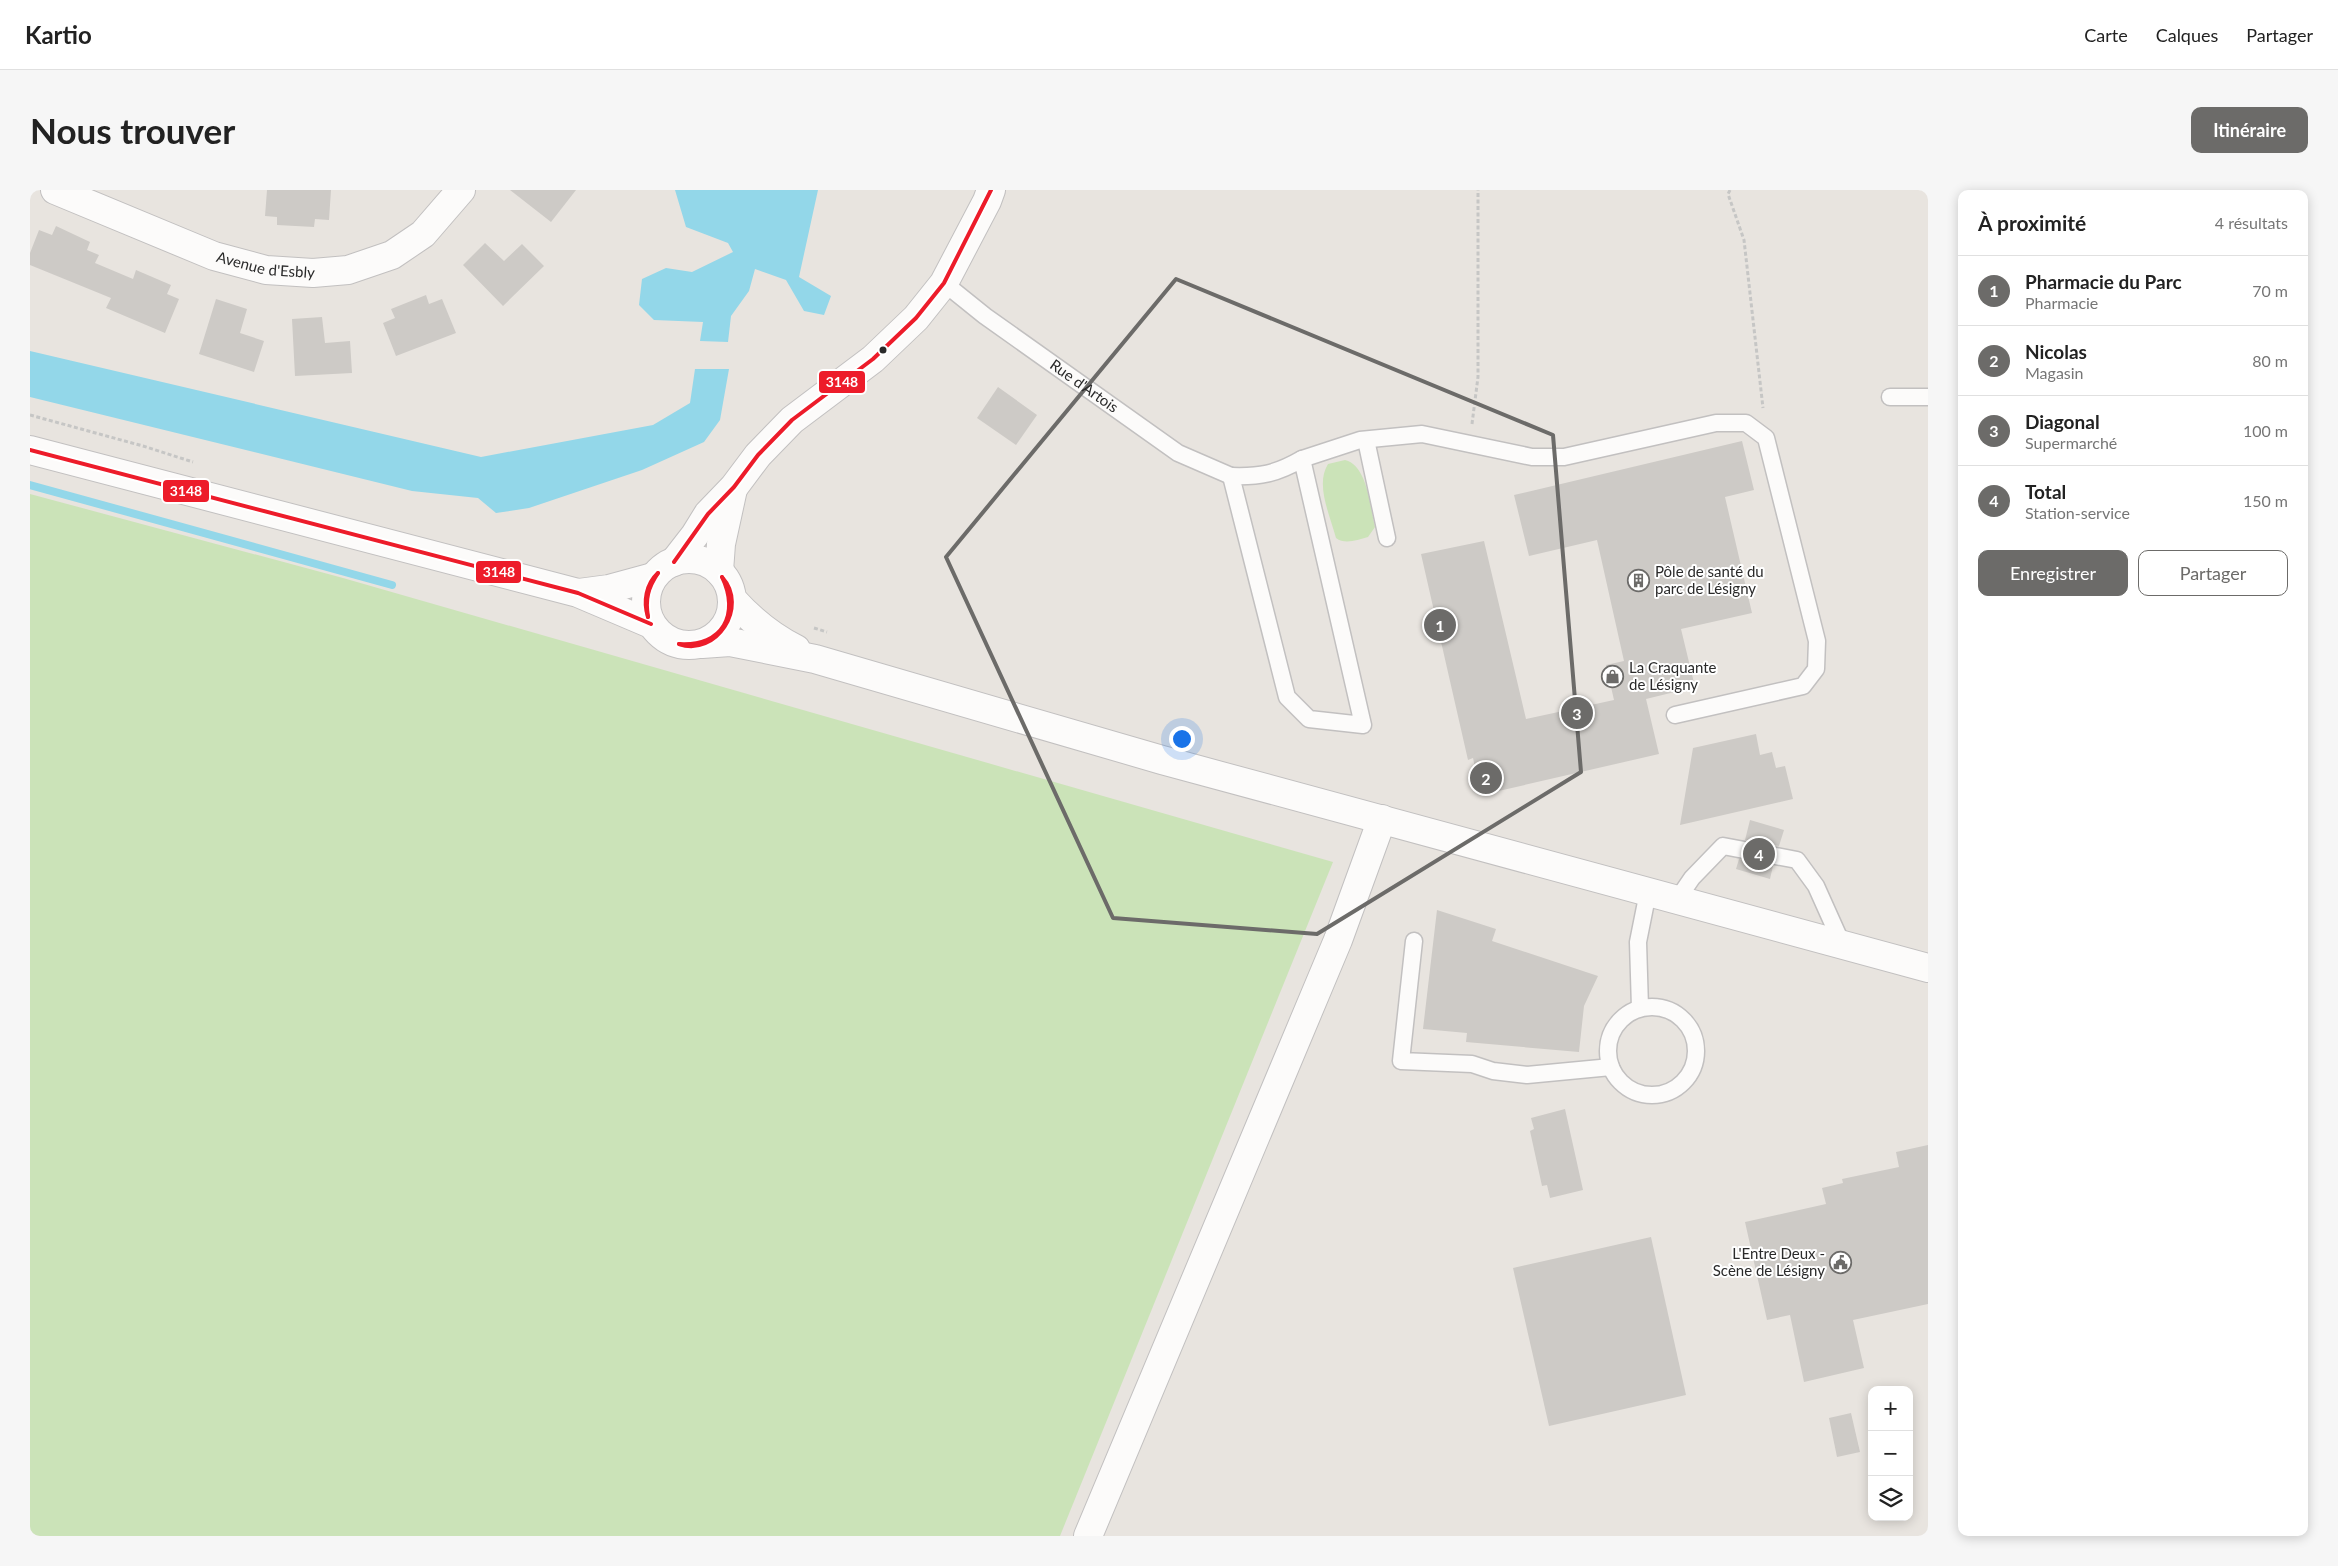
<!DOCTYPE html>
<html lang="fr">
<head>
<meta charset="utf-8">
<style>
	:root { --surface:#fff; --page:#f6f6f6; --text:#222; --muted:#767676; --line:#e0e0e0; --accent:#6c6b69 }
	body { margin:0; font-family:Lato,sans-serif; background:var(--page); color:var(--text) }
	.controls { position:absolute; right:15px; bottom:15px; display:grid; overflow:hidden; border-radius:10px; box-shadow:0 2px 12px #0003 }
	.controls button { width:45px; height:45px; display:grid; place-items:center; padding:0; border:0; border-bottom:1px solid var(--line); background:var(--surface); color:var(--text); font:25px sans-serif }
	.you { position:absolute; left:1151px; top:548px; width:18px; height:18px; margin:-12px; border:4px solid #fff; border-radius:50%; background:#1a73e8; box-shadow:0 0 0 8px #1a73e833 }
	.badge { display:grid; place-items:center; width:32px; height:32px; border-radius:50%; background:var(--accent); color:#fff; font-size:16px; font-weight:700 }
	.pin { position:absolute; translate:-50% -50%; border:2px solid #fff; box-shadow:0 1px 5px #0006 }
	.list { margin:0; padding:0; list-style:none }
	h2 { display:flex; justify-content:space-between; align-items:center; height:65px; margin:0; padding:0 20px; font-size:21px }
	h2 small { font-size:16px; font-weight:400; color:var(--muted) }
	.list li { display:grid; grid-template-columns:32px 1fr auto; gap:15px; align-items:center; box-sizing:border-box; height:70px; padding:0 20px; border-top:1px solid var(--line) }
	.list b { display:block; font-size:19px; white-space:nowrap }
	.list p { margin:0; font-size:16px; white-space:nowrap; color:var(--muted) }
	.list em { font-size:16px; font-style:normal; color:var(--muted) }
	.actions { display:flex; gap:10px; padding:15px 20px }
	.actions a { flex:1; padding:11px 0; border:1px solid var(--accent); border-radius:10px; text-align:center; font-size:18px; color:var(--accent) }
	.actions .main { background:var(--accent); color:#fff }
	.icon { flex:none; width:28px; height:28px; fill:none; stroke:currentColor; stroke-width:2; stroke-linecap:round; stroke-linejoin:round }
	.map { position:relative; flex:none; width:1898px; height:1346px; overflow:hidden; border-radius:10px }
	header { display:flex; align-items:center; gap:30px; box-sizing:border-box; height:70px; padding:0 25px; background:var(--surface); border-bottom:1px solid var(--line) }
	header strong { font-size:24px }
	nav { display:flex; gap:28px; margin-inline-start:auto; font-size:18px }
	.intro { display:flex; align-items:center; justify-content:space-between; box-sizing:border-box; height:120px; padding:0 30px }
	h1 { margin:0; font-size:35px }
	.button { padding:12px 22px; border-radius:10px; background:var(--accent); color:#fff; font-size:18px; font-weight:700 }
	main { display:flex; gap:30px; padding:0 30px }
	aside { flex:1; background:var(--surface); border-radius:10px; box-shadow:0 2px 12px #0003 }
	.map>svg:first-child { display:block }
	.green { fill:#cbe3b8 }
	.water { fill:#93d7e9 }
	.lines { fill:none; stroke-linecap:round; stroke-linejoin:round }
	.stream { stroke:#93d7e9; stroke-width:8 }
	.building { fill:#cdcac6 }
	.lane-casing { stroke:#c2c0c0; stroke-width:19 }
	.street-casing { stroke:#c2c0c0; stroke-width:30 }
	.secondary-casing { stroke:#c2c0c0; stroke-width:30 }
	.path { stroke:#c6c6c5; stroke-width:3; stroke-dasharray:4 2.5; stroke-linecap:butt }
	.lane { stroke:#fcfbfa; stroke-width:16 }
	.street { stroke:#fcfbfa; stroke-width:28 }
	.secondary { stroke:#fcfbfa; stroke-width:28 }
	.bus-1-casing { stroke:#fff; stroke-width:8 }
	.bus-1 { stroke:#ed1c2a; stroke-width:4 }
	.marked { fill:none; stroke:#6c6b69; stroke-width:4; stroke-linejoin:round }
	.bus-dot { fill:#2a2a2a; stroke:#fff; stroke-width:2 }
	.labels { text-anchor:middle; stroke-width:4; stroke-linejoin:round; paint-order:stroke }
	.street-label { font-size:15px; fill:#2a2a2a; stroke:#fff }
	.poi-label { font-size:15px; fill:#2a2a2a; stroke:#fff; text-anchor:start }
	.line-badge { stroke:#fff; stroke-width:2 }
	.badge-label { font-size:14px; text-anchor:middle; font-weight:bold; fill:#fff }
</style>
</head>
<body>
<header>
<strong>Kartio</strong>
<nav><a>Carte</a><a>Calques</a><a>Partager</a></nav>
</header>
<div class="intro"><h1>Nous trouver</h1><a class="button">Itinéraire</a></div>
<main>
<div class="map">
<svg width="1898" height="1346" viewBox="0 0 1898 1346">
	<rect width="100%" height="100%" fill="#e8e4df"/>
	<!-- green -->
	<g class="green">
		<path d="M1315,270C1338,276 1340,317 1345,337L1338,347C1327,350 1315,355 1306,348C1300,325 1285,295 1298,274Z"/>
		<path d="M0,304L313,388L1303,672L1030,1346H0Z"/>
	</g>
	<!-- water -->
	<g class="water">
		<path d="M645,0H788L769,87L801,106L794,125L774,121L756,90L725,79L719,101L701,126L698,152L670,151L673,132L624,130L609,115L612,89L636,78L662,82L703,62L698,53L656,37Z"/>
		<path d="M0,161L451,267L623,235L660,213L665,179H699L690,230L674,252L612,280L499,318L466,323L448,308L382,301L0,207Z"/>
	</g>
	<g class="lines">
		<!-- stream -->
		<path class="stream" d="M0,295L362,395"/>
	</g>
	<!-- building -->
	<g class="building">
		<path d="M237,0H301L299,30L285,29L284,37L247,35V27L235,26Z"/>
		<path d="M480,0H546L521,32Z"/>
		<path d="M26,36L60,52L57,60L69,65L65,73L103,89L106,80L141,95L137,104L149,109L135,143L76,118L81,108L0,75V63L9,40L22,45Z"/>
		<path d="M455,53L474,71L492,54L514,76L473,116L433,75Z"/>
		<path d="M396,105L399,114L412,109L426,143L366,166L353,133L365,128L361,119Z"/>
		<path d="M186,109L217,119L210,143L234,151L224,182L169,164Z"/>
		<path d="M292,127L295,153L320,151L322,183L265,186L262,129Z"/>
		<path d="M968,197L1007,225L986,255L947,228Z"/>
		<path d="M1712,251L1724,300L1695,307L1722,423L1651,439L1665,497L1616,509L1629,564L1451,605L1443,568L1438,570L1391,364L1454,351L1496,529L1584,510L1576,475L1594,471L1567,350L1499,366L1484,305Z"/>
		<path d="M1726,544L1730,565L1742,562L1746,578L1755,576L1763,609L1650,635L1663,558Z"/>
		<path d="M1720,630L1754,640L1749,656L1715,650Z"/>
		<path d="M1709,669L1743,676L1740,689L1706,679Z"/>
		<path d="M1407,720L1466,739L1462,751L1568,786L1554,816L1549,862L1436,852L1437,843L1393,839Z"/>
		<path d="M1535,919L1553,1000L1520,1008L1517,995L1512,996L1500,941L1504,939L1501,928Z"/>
		<path d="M1898,955V1114L1823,1130L1834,1178L1774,1192L1760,1125L1737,1130L1715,1032L1796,1014L1792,998L1813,993L1812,989L1869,977L1866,962Z"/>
		<path d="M1621,1047L1656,1205L1519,1236L1483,1078Z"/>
		<path d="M1821,1223L1830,1262L1807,1267L1799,1228Z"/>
	</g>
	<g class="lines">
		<defs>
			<g id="lane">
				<path id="s1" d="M914,93L955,126L1148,263L1201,286"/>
				<path d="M1860,207H1898"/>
				<path d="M1336,250L1357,348"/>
				<path d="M1272,269L1330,250L1392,244L1502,267H1534L1686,233H1716L1736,248L1787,451L1786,479L1773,496L1645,525"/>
				<path d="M1272,269L1333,535L1279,529L1257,507L1201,286C1230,287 1246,284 1272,269Z"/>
				<path d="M1647,710L1662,688L1693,656L1767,670L1786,696L1812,754"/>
				<path d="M1384,751L1371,871L1442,874L1463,881L1497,885L1581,877"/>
				<circle cx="1622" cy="861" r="44"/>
				<path d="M1610,818L1608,752L1618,702"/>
			</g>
			<g id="street">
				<path id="s2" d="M25,0L184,66L236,80L283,83L318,80L362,65L393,44L431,0"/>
				<path d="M644,372L665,345L678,324L704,297L728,265L762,230L843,169L886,128L914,93L957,11L961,0"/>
				<path d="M689,381L691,354L703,299"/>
				<path d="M1058,1346L1308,750L1352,629"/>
			</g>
			<g id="secondary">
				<path d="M0,260L548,403L621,434"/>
				<circle cx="659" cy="412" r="43"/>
				<path d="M549,403L579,399L623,387"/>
				<path d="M702,409C721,430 740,446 766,459"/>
				<path d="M672,454L700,452L785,469L1132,570L1898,778"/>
			</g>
		</defs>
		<!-- lane casing -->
		<use href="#lane" class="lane-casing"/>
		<!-- street casing -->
		<use href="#street" class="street-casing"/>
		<!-- secondary casing -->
		<use href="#secondary" class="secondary-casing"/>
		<!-- path -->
		<g class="path">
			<path d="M1700,0L1698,4L1714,50L1733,218"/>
			<path d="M0,225L113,256L163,272"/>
			<path d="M1442,234L1448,187V0"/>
			<path d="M784,438L797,442"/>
		</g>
		<!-- lane -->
		<use href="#lane" class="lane"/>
		<!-- street -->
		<use href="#street" class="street"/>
		<!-- secondary -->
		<use href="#secondary" class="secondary"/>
		<defs>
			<g id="bus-1">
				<path d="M0,260L548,403L621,434"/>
				<path d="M644,372L678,324L704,297L728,265L762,230L843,169L886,128L914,93L961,0"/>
				<path d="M618,427C613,412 616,394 628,383"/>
				<path d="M618,427C615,409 618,398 628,383"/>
				<path d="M649,454C693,457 710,424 692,387"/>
				<path d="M649,454C686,467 719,417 692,387"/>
			</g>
		</defs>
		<!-- bus-1 casing -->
		<use href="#bus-1" class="bus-1-casing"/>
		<!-- bus-1 -->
		<use href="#bus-1" class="bus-1"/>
	</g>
	<!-- marked area -->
	<path class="marked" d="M1146,89L1523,245L1551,582L1287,744L1083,728L916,367Z"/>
	<!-- icons -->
	<defs>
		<symbol id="building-ring" viewBox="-11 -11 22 22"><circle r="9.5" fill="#fff" stroke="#6c6b69" stroke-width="1.5"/><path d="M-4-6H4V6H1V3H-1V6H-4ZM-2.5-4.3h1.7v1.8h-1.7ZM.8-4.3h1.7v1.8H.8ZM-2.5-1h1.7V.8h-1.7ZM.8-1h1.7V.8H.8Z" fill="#6c6b69"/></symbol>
		<symbol id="shop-ring" viewBox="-11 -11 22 22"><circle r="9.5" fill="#fff" stroke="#6c6b69" stroke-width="1.5"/><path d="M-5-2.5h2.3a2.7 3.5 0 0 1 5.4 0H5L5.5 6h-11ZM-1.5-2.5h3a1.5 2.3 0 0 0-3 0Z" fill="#6c6b69"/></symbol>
		<symbol id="civic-ring" viewBox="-11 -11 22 22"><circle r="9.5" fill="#fff" stroke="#6c6b69" stroke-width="1.5"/><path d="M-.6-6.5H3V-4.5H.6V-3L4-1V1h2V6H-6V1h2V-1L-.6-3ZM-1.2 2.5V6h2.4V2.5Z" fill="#6c6b69"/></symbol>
	</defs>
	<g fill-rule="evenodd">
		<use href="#building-ring" x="1596" y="378" width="25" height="25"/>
		<use href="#shop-ring" x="1570" y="474" width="25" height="25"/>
		<use href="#civic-ring" x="1798" y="1060" width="25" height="25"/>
	</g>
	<!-- markers -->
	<circle class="bus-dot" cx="853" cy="160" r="4.5"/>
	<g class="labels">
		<!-- street labels -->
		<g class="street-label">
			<text dy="5" stroke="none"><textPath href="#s2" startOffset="225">Avenue d'Esbly</textPath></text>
			<text dy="5" stroke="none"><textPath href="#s1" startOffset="174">Rue d'Artois</textPath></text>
		</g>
		<!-- poi labels -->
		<g class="poi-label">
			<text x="1625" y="387">Pôle de santé du<tspan x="1625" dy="17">parc de Lésigny</tspan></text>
			<text x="1599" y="483">La Craquante<tspan x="1599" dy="17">de Lésigny</tspan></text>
			<text x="1795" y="1069" text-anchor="end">L'Entre Deux -<tspan x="1795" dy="17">Scène de Lésigny</tspan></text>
		</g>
	</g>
	<g class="line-badge">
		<rect x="788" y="180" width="48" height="24" rx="5" fill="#ed1c2a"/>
		<rect x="132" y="289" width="48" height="24" rx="5" fill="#ed1c2a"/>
		<rect x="445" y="370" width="47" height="24" rx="5" fill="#ed1c2a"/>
	</g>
	<g class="badge-label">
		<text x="812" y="197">3148</text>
		<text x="156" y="306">3148</text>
		<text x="469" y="387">3148</text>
	</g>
</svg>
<div class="controls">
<button>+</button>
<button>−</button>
<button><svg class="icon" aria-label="layers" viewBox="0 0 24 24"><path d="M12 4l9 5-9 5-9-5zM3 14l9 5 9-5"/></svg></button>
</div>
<div class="you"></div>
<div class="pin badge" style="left:1410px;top:435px">1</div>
<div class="pin badge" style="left:1456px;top:588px">2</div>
<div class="pin badge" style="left:1547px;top:523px">3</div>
<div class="pin badge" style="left:1729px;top:664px">4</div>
</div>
<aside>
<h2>À proximité<small>4 résultats</small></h2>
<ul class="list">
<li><span class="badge">1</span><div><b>Pharmacie du Parc</b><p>Pharmacie</p></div><em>70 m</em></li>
<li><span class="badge">2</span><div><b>Nicolas</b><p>Magasin</p></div><em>80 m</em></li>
<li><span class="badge">3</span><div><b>Diagonal</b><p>Supermarché</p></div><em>100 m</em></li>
<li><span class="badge">4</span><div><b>Total</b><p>Station-service</p></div><em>150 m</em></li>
</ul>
<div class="actions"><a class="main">Enregistrer</a><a>Partager</a></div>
</aside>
</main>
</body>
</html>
